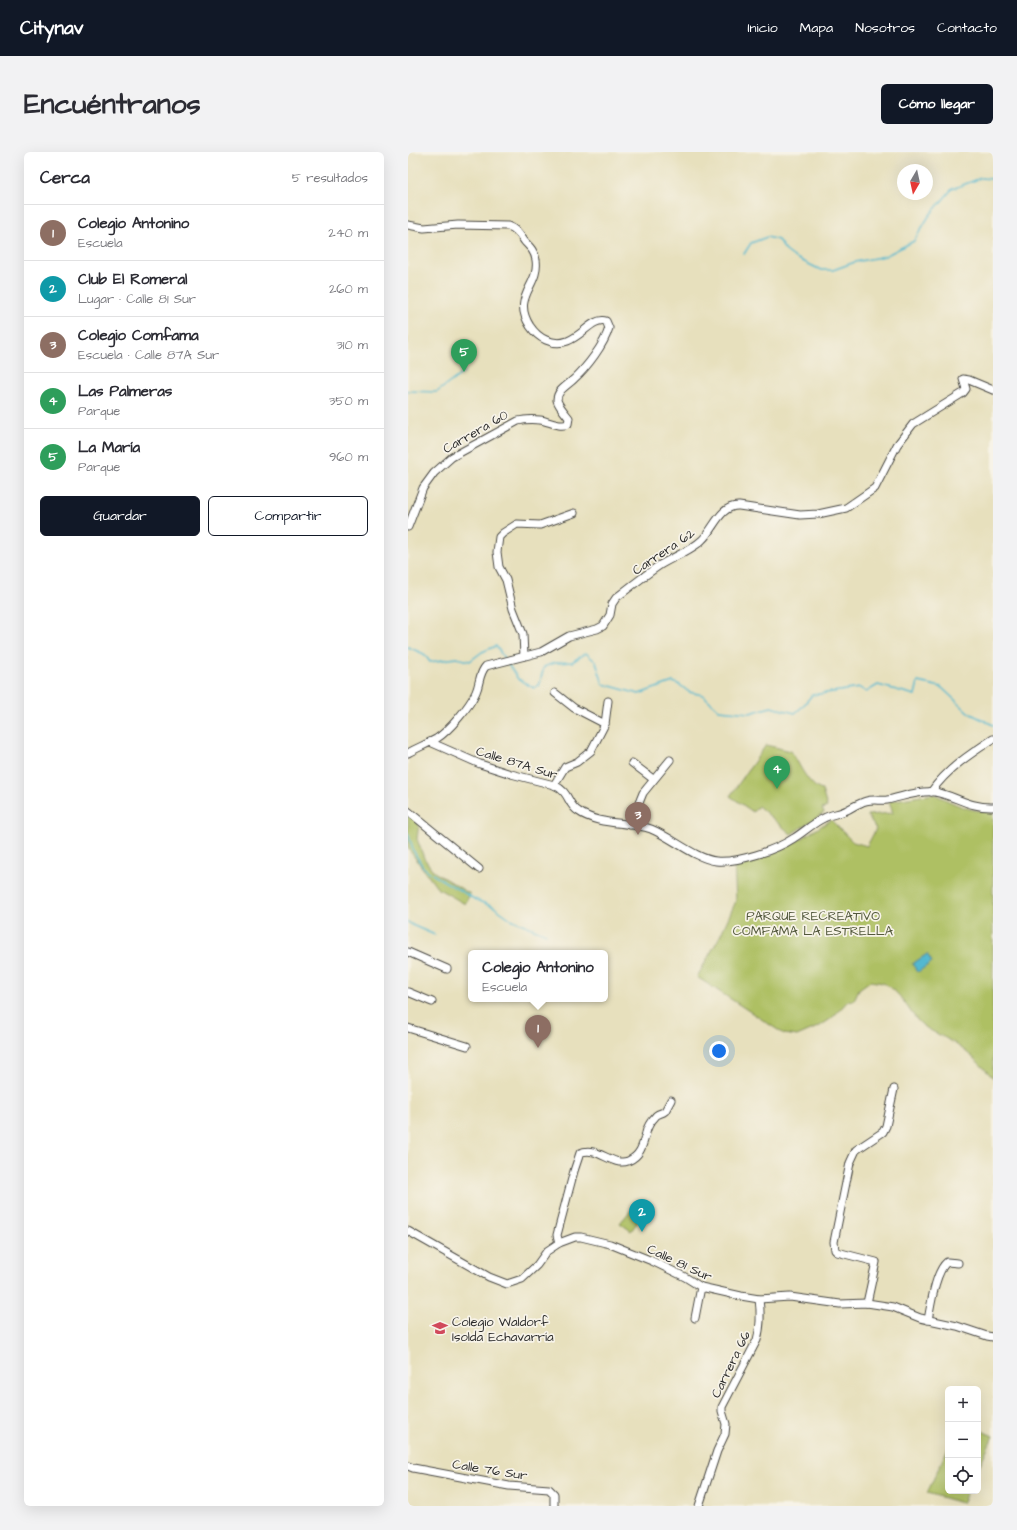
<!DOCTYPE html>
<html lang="es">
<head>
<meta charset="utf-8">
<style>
	:root { --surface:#fff; --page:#f2f2f3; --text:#2b2b33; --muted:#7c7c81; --line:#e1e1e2; --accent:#111827 }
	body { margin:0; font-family:"Architects Daughter",sans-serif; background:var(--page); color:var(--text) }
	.controls { position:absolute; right:12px; bottom:12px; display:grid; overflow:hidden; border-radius:6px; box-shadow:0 4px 16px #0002 }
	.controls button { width:36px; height:36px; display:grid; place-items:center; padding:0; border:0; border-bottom:1px solid var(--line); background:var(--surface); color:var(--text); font:20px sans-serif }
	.compass { position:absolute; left:489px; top:12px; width:36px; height:36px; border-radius:50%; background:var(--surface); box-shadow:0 4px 16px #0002; rotate:189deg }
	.you { position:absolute; left:311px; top:899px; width:14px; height:14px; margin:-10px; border:3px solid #fff; border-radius:50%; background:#1a73e8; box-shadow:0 0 0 6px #1a73e833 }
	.badge { display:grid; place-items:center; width:26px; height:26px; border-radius:50%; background:var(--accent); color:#fff; font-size:13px; font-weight:700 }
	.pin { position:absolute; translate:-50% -33px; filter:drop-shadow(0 1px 2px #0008) }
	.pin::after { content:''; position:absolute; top:21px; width:14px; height:12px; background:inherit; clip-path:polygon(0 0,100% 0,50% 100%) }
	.popup { position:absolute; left:60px; top:798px; width:140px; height:52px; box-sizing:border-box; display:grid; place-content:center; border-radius:6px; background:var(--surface); filter:drop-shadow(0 1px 3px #0005); font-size:13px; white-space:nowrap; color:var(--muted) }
	.popup b { font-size:15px; color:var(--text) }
	.popup::after { content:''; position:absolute; left:50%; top:100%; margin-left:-8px; border:8px solid transparent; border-top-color:var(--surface) }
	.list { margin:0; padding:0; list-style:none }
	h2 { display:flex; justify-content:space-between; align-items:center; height:52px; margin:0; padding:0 16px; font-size:17px }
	h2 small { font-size:13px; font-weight:400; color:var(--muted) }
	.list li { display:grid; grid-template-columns:26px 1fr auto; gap:12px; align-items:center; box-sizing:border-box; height:56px; padding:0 16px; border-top:1px solid var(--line) }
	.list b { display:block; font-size:15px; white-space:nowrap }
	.list p { margin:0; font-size:13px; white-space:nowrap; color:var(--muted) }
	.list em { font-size:13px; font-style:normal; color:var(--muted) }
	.actions { display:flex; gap:8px; padding:12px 16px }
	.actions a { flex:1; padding:9px 0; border:1px solid var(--accent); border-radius:6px; text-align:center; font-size:14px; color:var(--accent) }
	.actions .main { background:var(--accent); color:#fff }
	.icon { flex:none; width:22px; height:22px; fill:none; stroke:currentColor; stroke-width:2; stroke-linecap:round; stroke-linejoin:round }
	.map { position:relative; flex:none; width:585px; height:1354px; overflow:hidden; border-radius:6px }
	header { display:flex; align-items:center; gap:24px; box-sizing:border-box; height:56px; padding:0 20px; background:var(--accent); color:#fff }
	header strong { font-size:19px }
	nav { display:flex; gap:22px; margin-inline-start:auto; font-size:14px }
	.intro { display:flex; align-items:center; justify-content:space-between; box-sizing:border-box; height:96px; padding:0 24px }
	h1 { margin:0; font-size:28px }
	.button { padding:10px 18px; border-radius:6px; background:var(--accent); color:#fff; font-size:14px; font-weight:700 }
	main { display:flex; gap:24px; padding:0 24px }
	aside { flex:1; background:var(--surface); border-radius:6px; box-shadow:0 4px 16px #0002 }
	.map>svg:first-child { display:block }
	.green { fill:#aec063; stroke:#6c7647 }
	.water { fill:#52b8d0; stroke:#3e727e }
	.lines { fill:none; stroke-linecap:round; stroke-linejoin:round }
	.stream { stroke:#52b8d0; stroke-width:1.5 }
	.minor-casing { stroke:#474641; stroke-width:9 }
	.minor { stroke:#fff; stroke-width:7 }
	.labels { text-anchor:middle; stroke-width:3.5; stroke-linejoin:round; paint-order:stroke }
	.street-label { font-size:13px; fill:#2b2b2b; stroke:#f7f3e8 }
	.park-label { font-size:13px; fill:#52583c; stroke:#f7f3e8 }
	.poi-label { font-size:13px; fill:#2b2b2b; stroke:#f7f3e8; text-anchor:start }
</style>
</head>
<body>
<header>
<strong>Citynav</strong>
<nav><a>Inicio</a><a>Mapa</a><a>Nosotros</a><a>Contacto</a></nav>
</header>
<div class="intro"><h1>Encuéntranos</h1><a class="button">Cómo llegar</a></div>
<main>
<aside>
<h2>Cerca<small>5 resultados</small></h2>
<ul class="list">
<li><span class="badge" style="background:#8d6e63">1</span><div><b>Colegio Antonino</b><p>Escuela</p></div><em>240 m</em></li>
<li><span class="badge" style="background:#0f9aa8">2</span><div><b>Club El Romeral</b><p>Lugar · Calle 81 Sur</p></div><em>260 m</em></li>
<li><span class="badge" style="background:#8d6e63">3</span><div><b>Colegio Comfama</b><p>Escuela · Calle 87A Sur</p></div><em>310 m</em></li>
<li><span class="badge" style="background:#2e9e5b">4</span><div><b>Las Palmeras</b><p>Parque</p></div><em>350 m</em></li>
<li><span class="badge" style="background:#2e9e5b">5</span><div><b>La María</b><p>Parque</p></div><em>960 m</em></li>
</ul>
<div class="actions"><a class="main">Guardar</a><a>Compartir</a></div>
</aside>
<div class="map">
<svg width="585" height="1354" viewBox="0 0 585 1354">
	<rect width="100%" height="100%" fill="#f7f3e8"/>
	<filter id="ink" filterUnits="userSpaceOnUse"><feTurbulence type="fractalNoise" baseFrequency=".025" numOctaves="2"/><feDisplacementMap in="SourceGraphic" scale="8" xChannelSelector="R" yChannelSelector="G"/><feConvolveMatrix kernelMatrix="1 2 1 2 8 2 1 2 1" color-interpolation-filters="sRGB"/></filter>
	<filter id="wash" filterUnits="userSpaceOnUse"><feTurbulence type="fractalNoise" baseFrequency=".012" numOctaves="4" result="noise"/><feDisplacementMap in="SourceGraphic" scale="16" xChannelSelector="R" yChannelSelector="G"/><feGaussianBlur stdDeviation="0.9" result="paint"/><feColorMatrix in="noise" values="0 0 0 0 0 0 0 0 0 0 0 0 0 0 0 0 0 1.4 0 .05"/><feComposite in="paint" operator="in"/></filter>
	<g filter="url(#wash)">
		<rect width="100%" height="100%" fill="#e7e0bd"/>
		<!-- green -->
		<g class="green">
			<path d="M358,593L383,599C391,611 400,634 414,638L419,655L414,657L416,661L383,682L350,654L345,660L322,644Z"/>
			<path d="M526,642C545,651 564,662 585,658V926C572,911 558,898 541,888C531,882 521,879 512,871C500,859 493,840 477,832C473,830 467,830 462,829L451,837L446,848L440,849L424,866L412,874L389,884L376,882L289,825L312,784L328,749L326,710L356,703L381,694L423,668L445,690L459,694L468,677L459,663L485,661L481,649Z"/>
			<path d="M0,663L11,671L9,687L16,706L26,720L62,742L57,752L29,736L0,696Z"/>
			<path d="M228,1052L238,1059L223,1079L212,1071Z"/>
			<path d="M570,1277L585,1284L570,1317Z"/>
			<path d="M540,1296V1339H560L554,1351L519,1341Z"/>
		</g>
		<!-- water -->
		<path class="water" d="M519,802L524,810L510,820L504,812Z"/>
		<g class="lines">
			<!-- stream -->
			<g class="stream">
				<path d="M336,102L343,91L359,85L370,88L378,99L386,105L413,118H425L447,110L477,104L506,89L521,64L544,37L573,26L585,27"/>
				<path d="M0,239L29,240L56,220"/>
				<path d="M0,495L16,502L22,510L48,506L62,509L74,500L88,494L96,506"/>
				<path d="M99,511L110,527L126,536L131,533L136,515L146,511L164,510L178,501L188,510L195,532L231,542L265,530L272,533L281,540L295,543L311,558L342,561L363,555L387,561L394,555L404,543L452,536L458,540L470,533L507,543L510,530L533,535L561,561L585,573"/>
				<path d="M0,681L6,700L15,715L24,722L68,748L86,755L103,767L138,782"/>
				<path d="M0,770L6,774L27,783"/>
			</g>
		</g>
	</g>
	<g filter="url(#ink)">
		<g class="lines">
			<defs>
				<g id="minor">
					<path d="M0,73L16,76L50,73L100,74C109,77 112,83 117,90C122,95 127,100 128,108C132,134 103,144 122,174C126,180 131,185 138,188C167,201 180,164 198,169L201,176C196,193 179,215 166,227C160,233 149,238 149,248C150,253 157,261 161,266L160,272C151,276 141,269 132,268C124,267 118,267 110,269L44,305L26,321L15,336L0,375"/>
					<path d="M116,504L115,482L105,457L98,428L91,415L89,400L91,385L95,381L109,372L132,373L166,361"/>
					<path d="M147,541L166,556L197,572"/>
					<path d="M22,590L72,612L103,622L146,633C162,640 159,652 170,659C191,674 220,669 243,677C263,685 288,707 308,709C330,711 368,698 386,686C396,680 405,671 416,666C423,662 432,662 439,658C445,655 451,651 458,649C465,647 472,649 479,648C494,645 511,638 527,640C548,644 562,656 585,655"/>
					<path d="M0,601C9,596 19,592 28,587C41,579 62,554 68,540C72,531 71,521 78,514L133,500L161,484L189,477L195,474L202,463L204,452L208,446C222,435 237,423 252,413C265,405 284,398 294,388C306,377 312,353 331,354L392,363L410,362L438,356L467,336L489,293L505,272L555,241L558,237L555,227L561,228L585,238"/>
					<path d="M224,611L245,627"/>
					<path d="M146,633L157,615L169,610L183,599L197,572L200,549"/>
					<path d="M523,640C539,617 562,602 585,587"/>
					<path d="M0,659L71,717"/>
					<path d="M222,673L235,641L262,608"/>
					<path d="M0,800L39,817"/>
					<path d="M0,840L24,850"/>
					<path d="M0,876L59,894"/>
					<path d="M0,1079L81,1125L99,1132L114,1127L129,1113L139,1099L151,1091L167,1085H173L202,1092L244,1109L277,1125L293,1135L333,1144L351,1147L382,1145L432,1152L459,1151L485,1155L512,1166L549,1174L579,1184L585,1185"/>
					<path d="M151,1091L149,1083L166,1019L172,1001C189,993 204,1015 220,1009C233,1004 235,992 238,981C239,976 243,969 247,965C249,961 254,962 257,959L263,948"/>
					<path d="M459,1151L468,1110L429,1100L427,1098L426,1090L442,1011L448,998L475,980L478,974L486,937"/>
					<path d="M287,1166L293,1135"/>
					<path d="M520,1168C523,1153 527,1120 539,1110L550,1111"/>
					<path d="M0,1314L5,1316L101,1334L141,1337L146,1342V1354"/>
					<path d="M291,1354L309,1299L317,1282L318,1272L314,1259V1255L349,1188C353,1174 353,1162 351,1147"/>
				</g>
			</defs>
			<!-- minor casing -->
			<use href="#minor" class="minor-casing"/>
			<!-- minor -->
			<use href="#minor" class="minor"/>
		</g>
	</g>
	<!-- icons -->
	<defs>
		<symbol id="school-bare" viewBox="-9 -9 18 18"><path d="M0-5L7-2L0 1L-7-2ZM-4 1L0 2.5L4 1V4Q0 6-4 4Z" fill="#d1495b" stroke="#f7f3e8" stroke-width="2.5" paint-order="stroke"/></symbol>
	</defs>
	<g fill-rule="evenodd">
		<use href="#school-bare" x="21" y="1165" width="22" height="22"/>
	</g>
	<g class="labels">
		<!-- street labels -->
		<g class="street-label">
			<text transform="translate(67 279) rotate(-30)" y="5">Carrera 60</text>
			<text transform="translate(255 399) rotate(-34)" y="5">Carrera 62</text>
			<text transform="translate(109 610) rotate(17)" y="5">Calle 87A Sur</text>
			<text transform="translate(272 1110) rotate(25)" y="5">Calle 81 Sur</text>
			<text transform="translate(322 1212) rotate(-64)" y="5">Carrera 66</text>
			<text transform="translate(82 1317) rotate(9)" y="5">Calle 76 Sur</text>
		</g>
		<!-- park labels -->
		<g class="park-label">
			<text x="405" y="768">PARQUE RECREATIVO<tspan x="405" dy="15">COMFAMA LA ESTRELLA</tspan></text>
		</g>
		<!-- poi labels -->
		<g class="poi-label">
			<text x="44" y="1174">Colegio Waldorf<tspan x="44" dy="15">Isolda Echavarría</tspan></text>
		</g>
	</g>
</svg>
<div class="controls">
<button>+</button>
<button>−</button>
<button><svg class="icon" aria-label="locate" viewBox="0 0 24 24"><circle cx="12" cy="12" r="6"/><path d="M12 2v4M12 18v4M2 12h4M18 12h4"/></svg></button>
</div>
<svg class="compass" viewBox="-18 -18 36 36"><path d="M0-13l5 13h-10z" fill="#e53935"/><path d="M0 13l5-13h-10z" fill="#7c7c81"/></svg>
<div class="you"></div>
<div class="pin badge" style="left:130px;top:896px;background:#8d6e63">1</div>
<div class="popup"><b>Colegio Antonino</b>Escuela</div>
<div class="pin badge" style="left:234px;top:1080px;background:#0f9aa8">2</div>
<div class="pin badge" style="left:230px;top:683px;background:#8d6e63">3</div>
<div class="pin badge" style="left:369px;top:637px;background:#2e9e5b">4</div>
<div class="pin badge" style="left:56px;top:220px;background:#2e9e5b">5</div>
</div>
</main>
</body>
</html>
